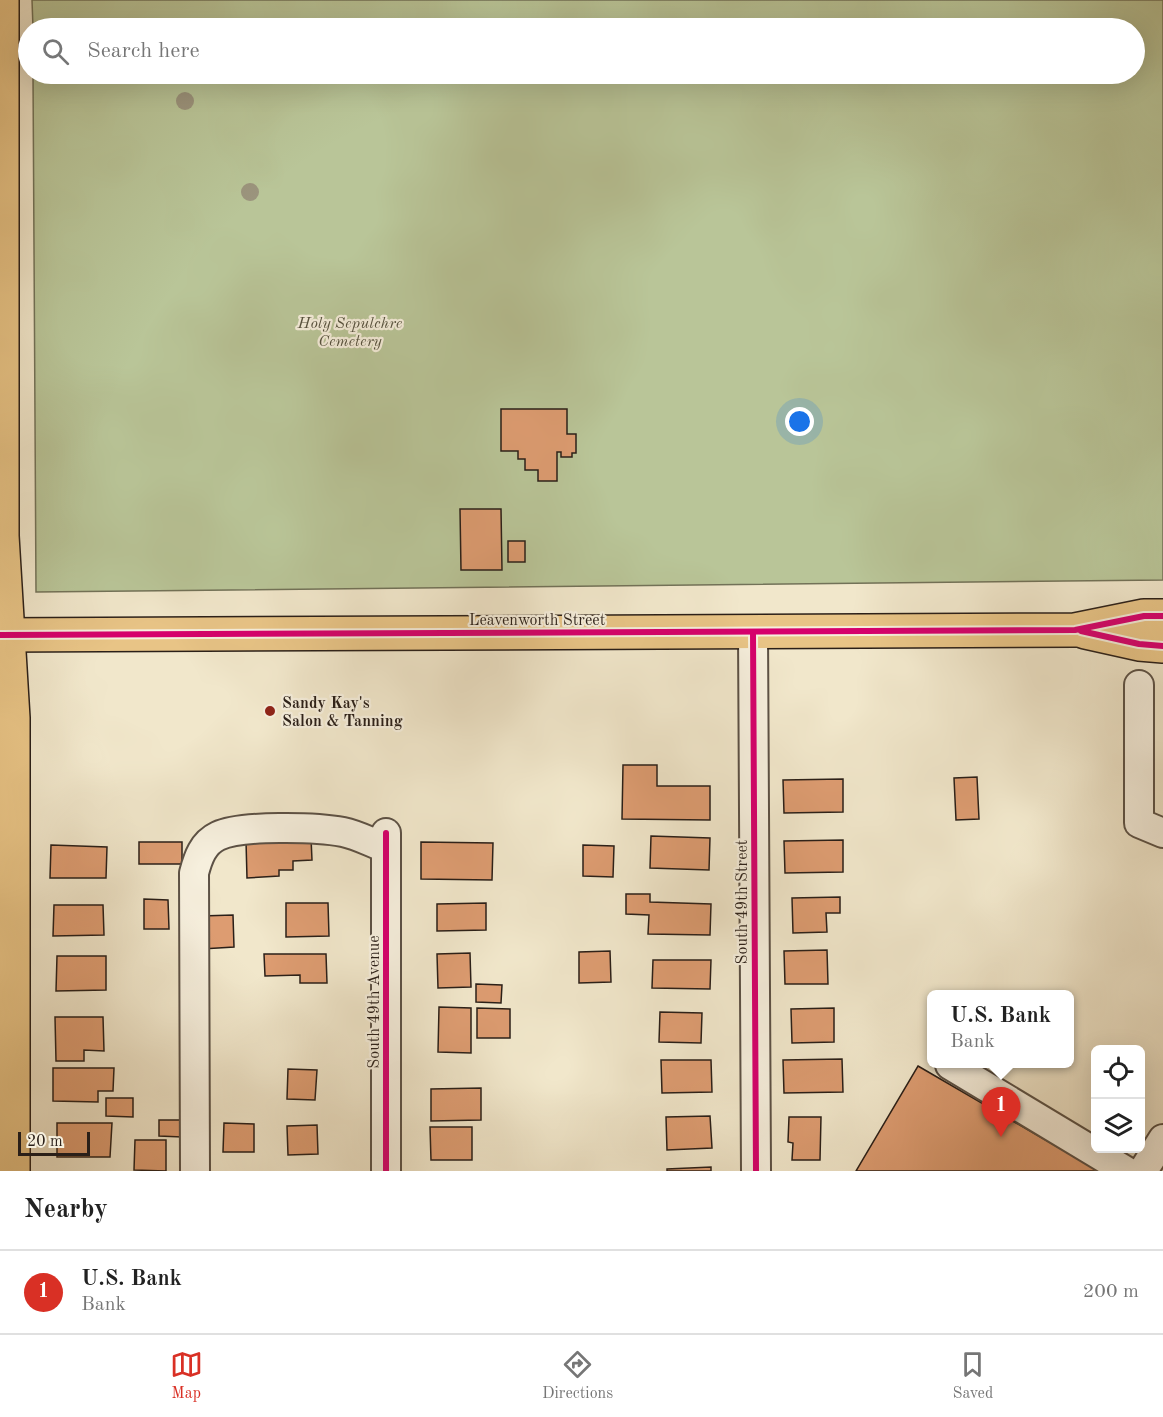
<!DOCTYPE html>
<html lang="en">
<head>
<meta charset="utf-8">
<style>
	:root { --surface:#fff; --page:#f2f2f2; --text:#222; --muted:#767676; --line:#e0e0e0; --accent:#d93025 }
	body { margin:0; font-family:"Old Standard TT",serif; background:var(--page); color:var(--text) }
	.controls { position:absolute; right:18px; bottom:18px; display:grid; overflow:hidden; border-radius:9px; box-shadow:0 6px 24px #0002 }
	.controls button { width:54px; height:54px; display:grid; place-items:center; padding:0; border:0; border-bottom:2px solid var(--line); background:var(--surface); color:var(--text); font:30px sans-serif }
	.scale { position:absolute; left:18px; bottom:15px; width:72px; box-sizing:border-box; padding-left:6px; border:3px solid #2a1f18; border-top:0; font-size:16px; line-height:21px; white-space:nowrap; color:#2a1f18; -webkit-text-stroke:4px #f6efdd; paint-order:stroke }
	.you { position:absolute; left:800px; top:422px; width:21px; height:21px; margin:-15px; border:4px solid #fff; border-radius:50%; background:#1a73e8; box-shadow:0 0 0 9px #1a73e833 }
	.badge { display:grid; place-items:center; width:39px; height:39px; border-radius:50%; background:var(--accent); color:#fff; font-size:20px; font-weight:700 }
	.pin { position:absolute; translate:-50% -50px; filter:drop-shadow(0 2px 3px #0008) }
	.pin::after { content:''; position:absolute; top:32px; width:21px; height:18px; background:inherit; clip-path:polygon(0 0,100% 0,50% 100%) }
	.popup { position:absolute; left:927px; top:990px; width:147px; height:78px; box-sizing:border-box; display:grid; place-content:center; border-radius:9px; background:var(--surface); filter:drop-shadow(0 2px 4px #0005); font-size:20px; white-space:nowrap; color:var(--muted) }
	.popup b { font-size:22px; color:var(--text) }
	.popup::after { content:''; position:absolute; left:50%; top:100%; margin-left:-12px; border:12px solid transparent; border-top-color:var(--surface) }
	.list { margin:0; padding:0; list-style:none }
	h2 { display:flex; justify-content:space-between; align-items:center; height:78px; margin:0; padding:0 24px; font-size:26px }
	h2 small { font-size:20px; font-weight:400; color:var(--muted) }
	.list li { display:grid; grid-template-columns:39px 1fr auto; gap:18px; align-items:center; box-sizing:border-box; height:84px; padding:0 24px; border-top:2px solid var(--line) }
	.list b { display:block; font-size:22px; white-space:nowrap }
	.list p { margin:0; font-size:20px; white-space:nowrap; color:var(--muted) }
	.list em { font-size:20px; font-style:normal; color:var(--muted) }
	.icon { flex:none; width:33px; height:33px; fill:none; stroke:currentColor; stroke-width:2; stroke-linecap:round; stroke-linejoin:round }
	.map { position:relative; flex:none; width:1163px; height:1171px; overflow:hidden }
	.search { position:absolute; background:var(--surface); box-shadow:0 6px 24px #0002; left:18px; right:18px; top:18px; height:66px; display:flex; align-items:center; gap:15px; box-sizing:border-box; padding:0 21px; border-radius:33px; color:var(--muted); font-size:22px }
	.sheet { height:162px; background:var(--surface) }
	nav { display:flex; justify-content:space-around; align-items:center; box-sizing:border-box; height:84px; border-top:2px solid var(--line); background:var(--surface); font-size:16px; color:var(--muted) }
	nav a { display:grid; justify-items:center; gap:3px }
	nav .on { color:var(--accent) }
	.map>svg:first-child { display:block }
	.green { fill:#b9c598; stroke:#727258; stroke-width:1.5 }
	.building { fill:#dd9c71; stroke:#2a1f18; stroke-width:1.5 }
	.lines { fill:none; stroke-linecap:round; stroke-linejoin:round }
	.minor-casing { stroke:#5c5145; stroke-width:32 }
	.major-casing { stroke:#2a1f18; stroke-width:36 }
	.minor { stroke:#f6efdd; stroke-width:28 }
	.major { stroke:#e8c486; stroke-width:33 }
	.cycleway-casing { stroke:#f6efdd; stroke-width:10 }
	.cycleway { stroke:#d6006c; stroke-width:6 }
	.tree { fill:#9b947d }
	.poi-dot { fill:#8f2418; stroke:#f6efdd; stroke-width:2 }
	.labels { text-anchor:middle; stroke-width:4.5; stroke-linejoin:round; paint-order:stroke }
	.park-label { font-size:16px; font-style:italic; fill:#55513e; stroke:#f6efdd }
	.street-label { font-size:16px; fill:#2a1f18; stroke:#f6efdd }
	.poi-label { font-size:16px; font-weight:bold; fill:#2a1f18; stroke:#f6efdd; text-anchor:start }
</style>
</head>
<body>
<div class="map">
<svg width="1163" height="1171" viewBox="0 0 1163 1171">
	<rect width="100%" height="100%" fill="#f1e7cb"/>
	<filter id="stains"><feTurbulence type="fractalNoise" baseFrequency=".00333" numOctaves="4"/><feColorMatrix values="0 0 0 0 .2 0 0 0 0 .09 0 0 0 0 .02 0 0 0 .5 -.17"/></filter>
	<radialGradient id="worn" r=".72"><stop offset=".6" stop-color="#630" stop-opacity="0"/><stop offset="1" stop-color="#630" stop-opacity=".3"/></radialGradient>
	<!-- green -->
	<path class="green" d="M32,0H1163V580L36,592L33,74H1134V28H33Z"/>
	<!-- building -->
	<g class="building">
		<path d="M501,409H567V434H576V453H572V457H561V452H557V481H538V470H525V459H518V451H501Z"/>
		<path d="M460,509H501L502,570H461Z"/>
		<rect x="508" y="541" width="17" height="21"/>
		<path d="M623,765H657V786H710V820L622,819Z"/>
		<path d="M977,777L979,819L956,820L954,778Z"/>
		<path d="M843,779V812L784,813L783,780Z"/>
		<path d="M651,836L710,838L709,870L650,868Z"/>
		<path d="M311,838L312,860L293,861V870H279V876L247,878L246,841Z"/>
		<path d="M843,840V872L785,873L784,841Z"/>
		<rect x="139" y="842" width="43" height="22"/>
		<path d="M421,842L493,843L492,880L421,879Z"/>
		<path d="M51,845L107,847L106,878H50Z"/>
		<path d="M583,845L614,846L613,877L583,876Z"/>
		<path d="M626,894H650V902L711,904L710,935L648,934L649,915L626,914Z"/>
		<path d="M840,897V913H826L827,932L793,933L792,898Z"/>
		<path d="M144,899L168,900L169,929H144Z"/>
		<path d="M286,903H328L329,936L286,937Z"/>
		<path d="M486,903V930L437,931V904Z"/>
		<path d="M54,905H103L104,935L53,936Z"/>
		<path d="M233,915L234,947L202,949L201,916Z"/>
		<path d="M827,950L828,984H785L784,951Z"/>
		<path d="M610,951L611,982L579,983V952Z"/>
		<path d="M470,953L471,987L438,988L437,954Z"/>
		<path d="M264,954H326L327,983H300V975L265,976Z"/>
		<path d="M57,956H106V990L56,991Z"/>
		<path d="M653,960H711L710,989L652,988Z"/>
		<path d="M476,984L502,985L501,1003L476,1002Z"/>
		<path d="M439,1007L471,1008V1053L438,1052Z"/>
		<path d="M477,1008L510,1009V1038H477Z"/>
		<path d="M834,1008V1042L792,1043L791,1009Z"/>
		<path d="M660,1012L702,1013L701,1043L659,1042Z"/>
		<path d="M55,1017H103L104,1051L84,1050V1061H56Z"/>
		<path d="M842,1059L843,1092L784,1093L783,1060Z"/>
		<path d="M661,1060H711L712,1092L662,1093Z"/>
		<path d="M918,1066L1099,1171H856Z"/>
		<path d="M53,1068H114L113,1091H98V1102L53,1101Z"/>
		<path d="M288,1069L317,1070L315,1100L287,1099Z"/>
		<path d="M481,1088V1120L431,1121V1089Z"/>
		<path d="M106,1098H133V1117L106,1116Z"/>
		<path d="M710,1116L712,1148L667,1150L666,1117Z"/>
		<path d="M789,1117H821L820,1160H792L793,1143L788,1142Z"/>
		<path d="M159,1120H182V1137L159,1136Z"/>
		<path d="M57,1123H112L110,1157H57Z"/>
		<path d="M224,1123L254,1124V1152H223Z"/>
		<path d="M317,1125L318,1154L288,1155L287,1126Z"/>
		<path d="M430,1127H472V1160H431Z"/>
		<path d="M135,1140H166V1171L134,1170Z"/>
		<path d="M711,1167V1171H667V1169Z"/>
	</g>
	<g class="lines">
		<defs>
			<g id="minor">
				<path d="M753,632L756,1171"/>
				<path d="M1139,685V823L1163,833"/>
				<path d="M950,1065L1126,1171"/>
				<path d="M195,1171L194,873C198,858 203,843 218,836C241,825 317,827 343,832C358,835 372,843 386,848"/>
				<path d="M386,1171V833"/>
				<path d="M1143,1171L1163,1139"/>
			</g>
			<g id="major">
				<path d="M2,0V536L13,718V1171"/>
				<path d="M1085,632L1139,644L1163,646"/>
				<path d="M0,635L1075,630L1144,616H1163"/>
			</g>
		</defs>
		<!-- minor casing -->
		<use href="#minor" class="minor-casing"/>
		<!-- major casing -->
		<use href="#major" class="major-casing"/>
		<!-- minor -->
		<use href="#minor" class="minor"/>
		<!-- major -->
		<use href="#major" class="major"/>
		<defs>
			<g id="cycleway">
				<path d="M1081,631L1139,644L1163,646"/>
				<path d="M753,632L756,1171"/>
				<path d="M0,635L1075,630L1144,616H1163"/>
				<path d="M386,1171V833"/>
			</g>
		</defs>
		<!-- cycleway casing -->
		<use href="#cycleway" class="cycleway-casing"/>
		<!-- cycleway -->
		<use href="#cycleway" class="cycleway"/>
	</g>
	<!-- trees -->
	<g class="tree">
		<circle cx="185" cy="101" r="9"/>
		<circle cx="250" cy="192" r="9"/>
	</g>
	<!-- markers -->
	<circle class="poi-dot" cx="270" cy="711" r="6"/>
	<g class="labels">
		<!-- park labels -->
		<g class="park-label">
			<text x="350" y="328">Holy Sepulchre<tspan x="350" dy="18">Cemetery</tspan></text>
		</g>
		<!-- street labels -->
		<g class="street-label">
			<text x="537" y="625">Leavenworth Street</text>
			<text transform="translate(741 902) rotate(-90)" y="6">South 49th Street</text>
			<text transform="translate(373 1002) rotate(-90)" y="6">South 49th Avenue</text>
		</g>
		<!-- poi labels -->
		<g class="poi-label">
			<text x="282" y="708">Sandy Kay's<tspan x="282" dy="18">Salon &amp; Tanning</tspan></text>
		</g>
	</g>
	<rect width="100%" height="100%" filter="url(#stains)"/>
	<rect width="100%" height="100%" fill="url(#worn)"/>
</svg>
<div class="controls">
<button><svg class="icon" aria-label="locate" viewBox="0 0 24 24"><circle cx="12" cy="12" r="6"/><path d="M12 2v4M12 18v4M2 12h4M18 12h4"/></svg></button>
<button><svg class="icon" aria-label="layers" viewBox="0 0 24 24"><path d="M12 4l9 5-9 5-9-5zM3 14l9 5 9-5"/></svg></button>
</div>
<div class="scale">20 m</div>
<div class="you"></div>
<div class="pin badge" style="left:1001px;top:1137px">1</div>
<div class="popup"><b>U.S. Bank</b>Bank</div>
<div class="search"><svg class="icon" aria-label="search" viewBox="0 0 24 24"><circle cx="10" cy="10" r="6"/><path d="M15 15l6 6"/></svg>Search here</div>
</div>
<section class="sheet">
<h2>Nearby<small></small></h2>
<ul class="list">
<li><span class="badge">1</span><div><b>U.S. Bank</b><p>Bank</p></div><em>200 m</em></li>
</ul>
</section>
<nav>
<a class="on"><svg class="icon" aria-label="map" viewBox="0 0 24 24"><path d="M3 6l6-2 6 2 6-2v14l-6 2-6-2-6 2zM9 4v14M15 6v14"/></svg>Map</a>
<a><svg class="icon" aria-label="directions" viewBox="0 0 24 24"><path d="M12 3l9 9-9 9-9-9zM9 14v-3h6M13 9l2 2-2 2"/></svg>Directions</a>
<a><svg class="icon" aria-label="saved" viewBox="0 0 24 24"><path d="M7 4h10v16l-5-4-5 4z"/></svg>Saved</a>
</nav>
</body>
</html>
